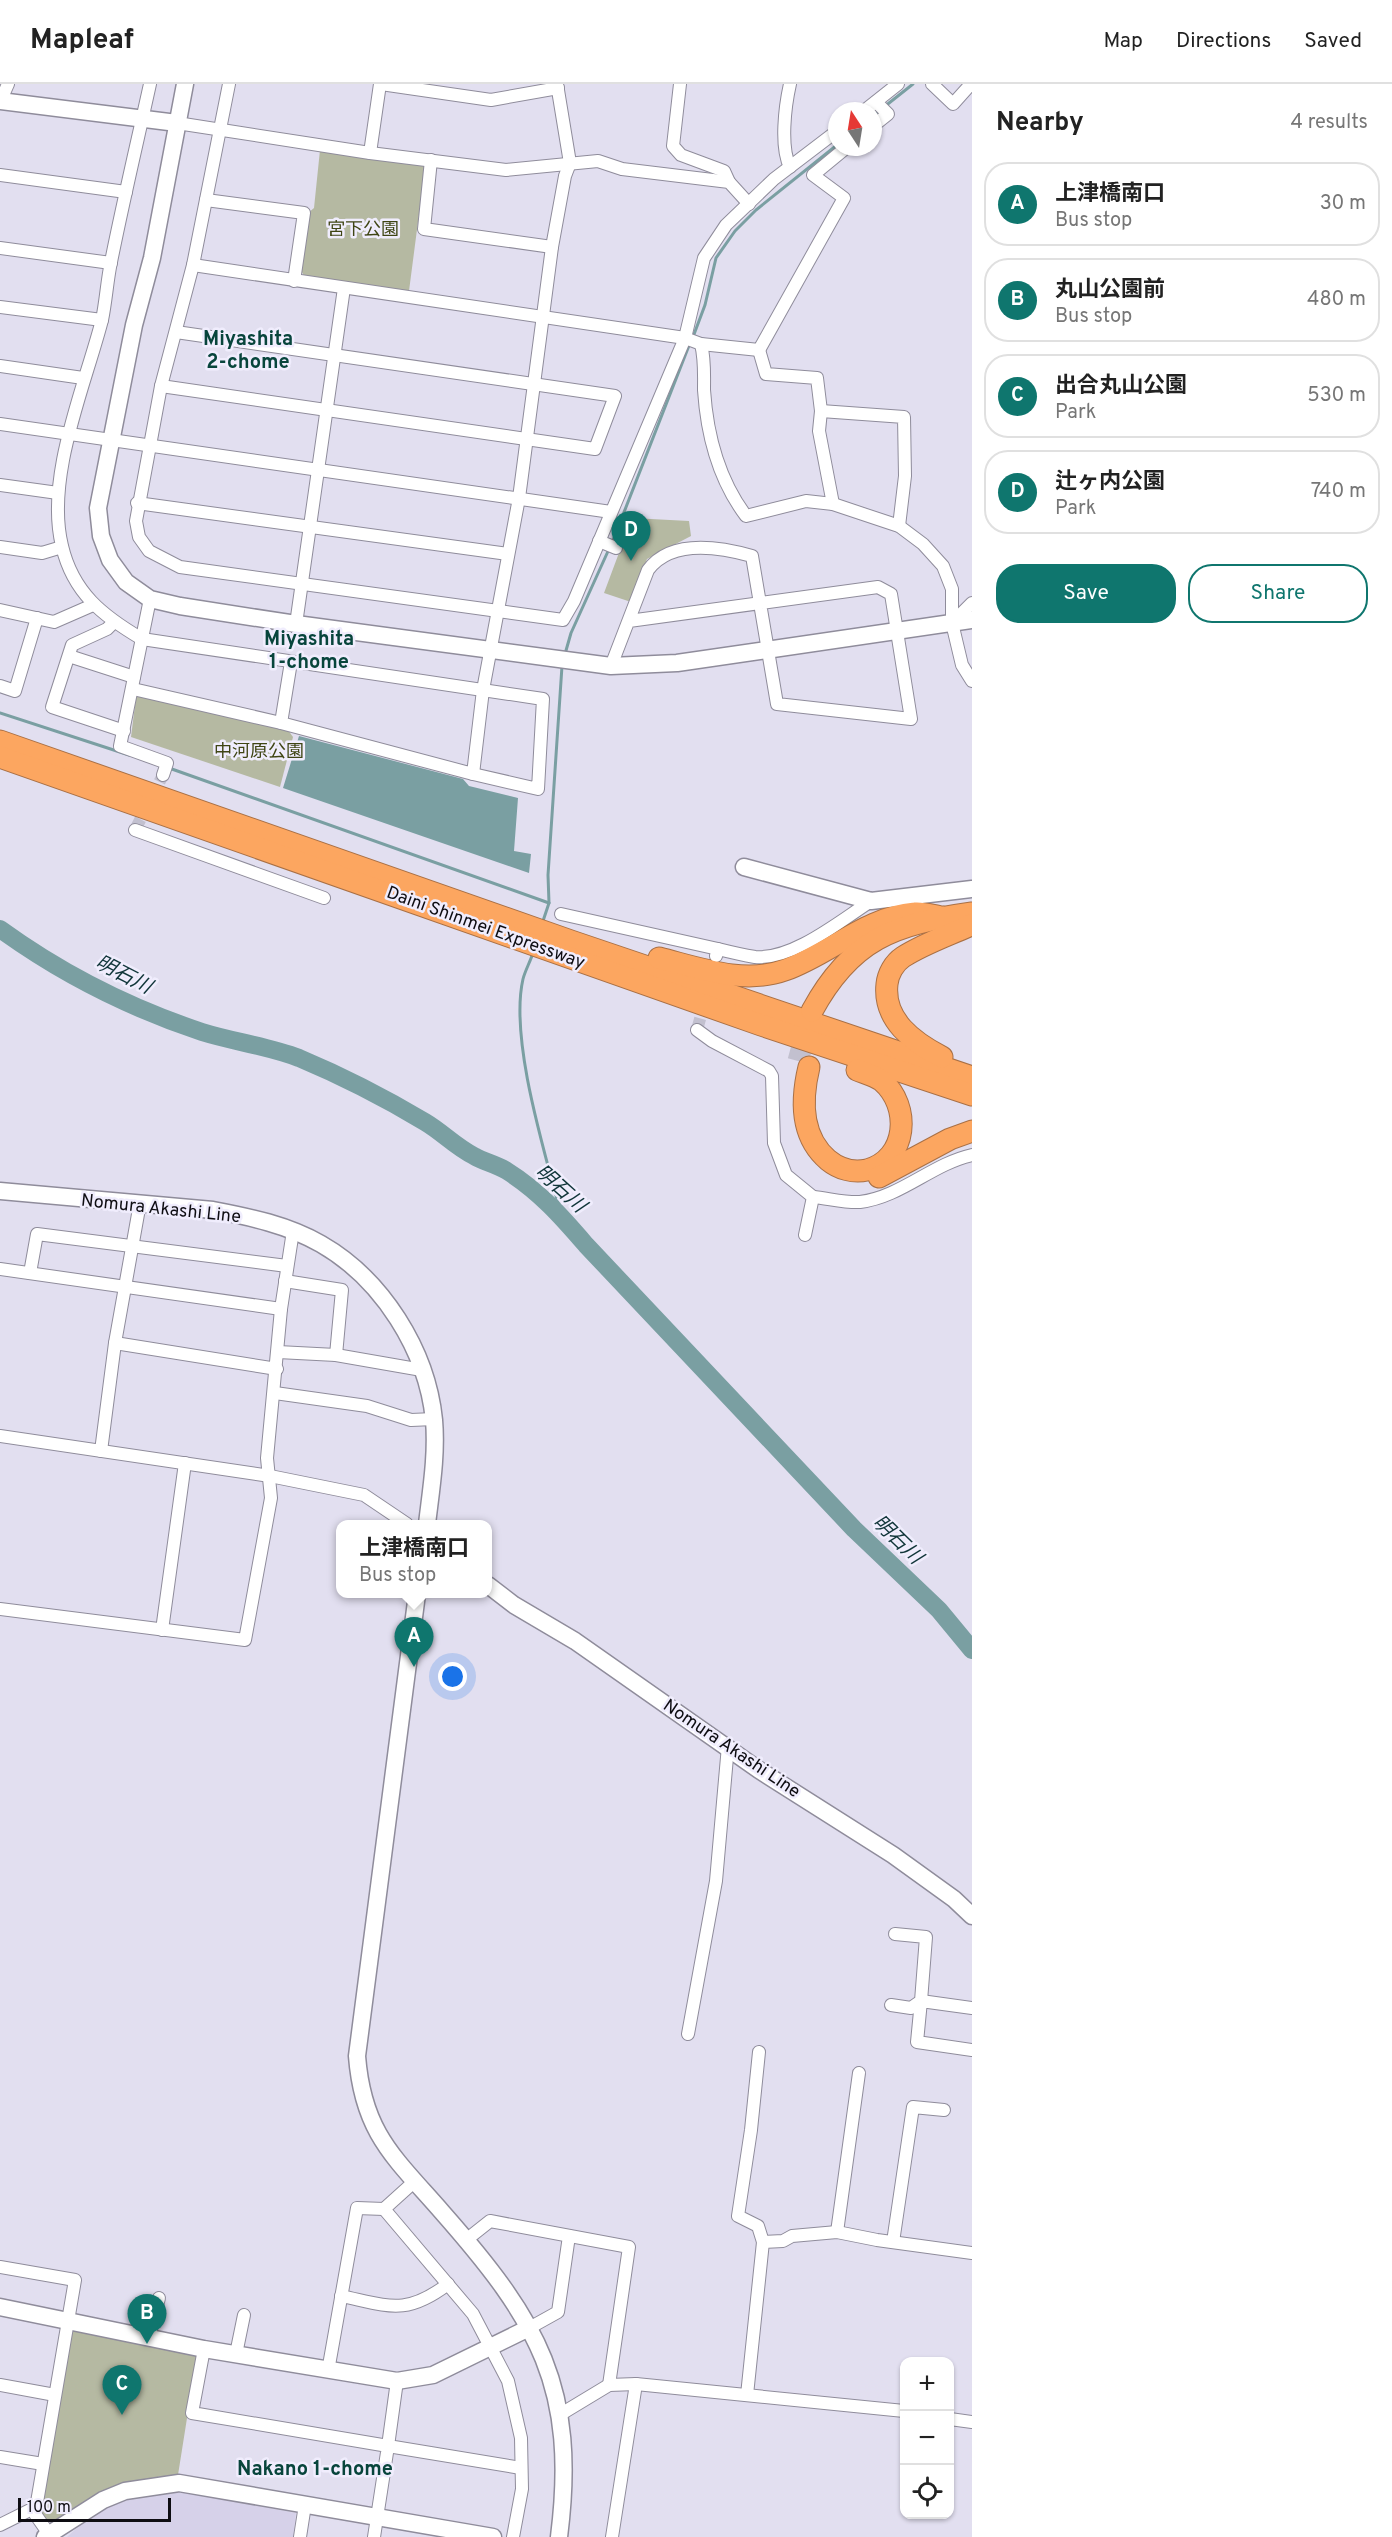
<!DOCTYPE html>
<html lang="en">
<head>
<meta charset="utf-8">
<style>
	:root { --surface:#fff; --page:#f6f6f6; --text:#222; --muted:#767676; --line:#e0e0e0; --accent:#0f766e }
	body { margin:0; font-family:Overpass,"Noto Sans JP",sans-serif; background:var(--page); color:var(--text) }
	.controls { position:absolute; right:18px; bottom:18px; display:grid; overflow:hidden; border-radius:12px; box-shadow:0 2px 4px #0004 }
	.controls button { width:54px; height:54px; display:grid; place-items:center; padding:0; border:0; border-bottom:2px solid var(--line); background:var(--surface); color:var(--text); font:30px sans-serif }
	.compass { position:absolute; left:828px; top:18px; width:54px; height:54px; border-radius:50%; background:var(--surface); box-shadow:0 2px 4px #0004; rotate:348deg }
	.scale { position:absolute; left:18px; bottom:15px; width:153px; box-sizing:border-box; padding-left:6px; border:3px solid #0e0d12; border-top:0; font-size:16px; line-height:21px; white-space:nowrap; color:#0e0d12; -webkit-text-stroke:4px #f0edfd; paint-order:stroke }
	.you { position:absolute; left:453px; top:1593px; width:21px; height:21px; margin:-15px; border:4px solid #fff; border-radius:50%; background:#1a73e8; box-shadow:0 0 0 9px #1a73e833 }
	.badge { display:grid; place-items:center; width:39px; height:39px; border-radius:50%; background:var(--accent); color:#fff; font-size:20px; font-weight:700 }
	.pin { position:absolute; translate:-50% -50px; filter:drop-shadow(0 2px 3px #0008) }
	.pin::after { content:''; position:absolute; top:32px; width:21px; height:18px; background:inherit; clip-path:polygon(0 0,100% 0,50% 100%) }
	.popup { position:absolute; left:336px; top:1436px; width:156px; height:78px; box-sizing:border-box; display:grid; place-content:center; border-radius:12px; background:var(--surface); filter:drop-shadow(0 2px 4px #0005); font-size:20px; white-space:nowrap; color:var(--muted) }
	.popup b { font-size:22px; color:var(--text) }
	.popup::after { content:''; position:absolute; left:50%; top:100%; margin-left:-12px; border:12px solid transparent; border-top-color:var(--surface) }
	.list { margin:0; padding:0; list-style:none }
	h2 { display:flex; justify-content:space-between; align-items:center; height:78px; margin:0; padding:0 24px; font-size:26px }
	h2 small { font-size:20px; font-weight:400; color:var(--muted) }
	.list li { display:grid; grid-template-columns:39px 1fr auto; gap:18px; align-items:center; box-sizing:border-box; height:84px; margin:0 12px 12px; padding:0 12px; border:2px solid var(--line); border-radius:24px }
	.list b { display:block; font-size:22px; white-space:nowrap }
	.list p { margin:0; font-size:20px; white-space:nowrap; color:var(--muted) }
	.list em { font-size:20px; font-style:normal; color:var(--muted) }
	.actions { display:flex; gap:12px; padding:18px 24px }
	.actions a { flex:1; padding:14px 0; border:2px solid var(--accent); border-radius:24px; text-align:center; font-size:21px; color:var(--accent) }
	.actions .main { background:var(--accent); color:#fff }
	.icon { flex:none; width:33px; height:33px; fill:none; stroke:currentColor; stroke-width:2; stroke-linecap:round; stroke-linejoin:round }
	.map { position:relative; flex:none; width:972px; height:2453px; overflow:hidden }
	header { display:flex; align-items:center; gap:36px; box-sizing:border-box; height:84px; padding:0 30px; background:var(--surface); border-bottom:2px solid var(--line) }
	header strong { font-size:28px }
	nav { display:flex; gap:33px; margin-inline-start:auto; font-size:21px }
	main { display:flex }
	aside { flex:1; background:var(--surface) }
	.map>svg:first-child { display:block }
	.built { fill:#d6d1e9 }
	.green { fill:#b5b9a2 }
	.water { fill:#7a9fa2 }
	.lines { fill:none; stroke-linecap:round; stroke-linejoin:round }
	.stream { stroke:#7a9fa2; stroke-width:3 }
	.river { stroke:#7a9fa2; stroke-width:18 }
	.street-tunnel { stroke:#c2c0cf; stroke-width:12; stroke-dasharray:12 6; stroke-linecap:butt }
	.highway-tunnel { stroke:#c2c0cf; stroke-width:21; stroke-dasharray:21 10; stroke-linecap:butt }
	.street-casing { stroke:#8f8c9b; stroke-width:14 }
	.secondary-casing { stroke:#8f8c9b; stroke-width:19 }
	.highway-casing { stroke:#a97045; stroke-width:23 }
	.street { stroke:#fff; stroke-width:12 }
	.secondary { stroke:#fff; stroke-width:16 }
	.highway { stroke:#fca660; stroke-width:21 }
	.labels { text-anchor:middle; stroke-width:5; stroke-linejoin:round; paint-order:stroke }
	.park-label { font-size:18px; fill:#3f4514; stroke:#f0edfd }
	.street-label { font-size:18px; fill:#0e0d12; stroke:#f0edfd }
	.neighbourhood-label { font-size:20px; font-weight:bold; fill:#08453c; stroke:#f0edfd }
	.water-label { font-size:20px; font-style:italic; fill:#103539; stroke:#f0edfd }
</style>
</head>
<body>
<header>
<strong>Mapleaf</strong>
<nav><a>Map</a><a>Directions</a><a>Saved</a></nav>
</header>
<main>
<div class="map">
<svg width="972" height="2453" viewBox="0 0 972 2453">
	<rect width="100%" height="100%" fill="#e2dff0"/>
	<!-- built -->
	<path class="built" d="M162,2409H190L296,2429L293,2453H67L96,2427L139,2412Z"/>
	<!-- green -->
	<g class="green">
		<path d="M320,66L420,79L425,84L409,207L305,194L300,184L308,129L314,124Z"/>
		<path d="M632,434L689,437L691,452L647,475L631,518L604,509Z"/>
		<path d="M141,610L288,646L293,653L280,703L131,653L136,613Z"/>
		<path d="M71,2244L197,2271L178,2391C124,2394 98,2411 54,2438L46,2437L40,2429Z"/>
	</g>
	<!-- water -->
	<path class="water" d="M299,652L463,695L469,702L518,714L514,767L531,770L529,789L283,704Z"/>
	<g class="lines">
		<!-- stream -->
		<g class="stream">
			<path d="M884,23L913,0"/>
			<path d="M873,32L879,27"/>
			<path d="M693,253L705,221L716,174L735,147L756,126L837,61"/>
			<path d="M612,459L690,259"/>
			<path d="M565,570L571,549L609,465"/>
			<path d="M0,629L129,671"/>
			<path d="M169,684L549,819"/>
			<path d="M543,837L549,819L548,791L562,582"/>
			<path d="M533,869C530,878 525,887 523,895C509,956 546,1072 562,1134"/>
		</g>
		<!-- river -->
		<path class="river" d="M0,845C62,890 130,924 202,948C234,958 268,962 299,974C342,992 385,1014 425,1038C442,1048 456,1063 474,1072C484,1078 496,1080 507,1087C539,1107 562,1133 586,1161L854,1445L939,1526L972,1566"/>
		<!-- street-tunnel -->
		<g class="street-tunnel">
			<path d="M135,746L163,691"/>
			<path d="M697,946L705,917"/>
		</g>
		<!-- highway-tunnel -->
		<path class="highway-tunnel" d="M798,977L808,940"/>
		<defs>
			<g id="street">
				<path d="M150,0C137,59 123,118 111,178C107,197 106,217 102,236C85,302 45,393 62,462C73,509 103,532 142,555L543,615L538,705L473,690"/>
				<path d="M229,0L193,181L161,302L136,437L139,453L149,467L180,483L563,536L574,517L685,254L704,174L726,141L774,95L837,47"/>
				<path d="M381,0L491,16L558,4"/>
				<path d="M680,0L673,62L681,71L724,87L729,98"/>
				<path d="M932,0L953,20L971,0"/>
				<path d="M0,18L8,0"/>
				<path d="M864,27L898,0"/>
				<path d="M177,39L370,69L506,86L598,77L622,85L729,98L749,120"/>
				<path d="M873,42L888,30L876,18"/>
				<path d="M370,69L380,0"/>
				<path d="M431,76L424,145L552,163"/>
				<path d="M790,83C780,63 785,22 790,0"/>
				<path d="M0,91L126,108"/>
				<path d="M206,116L304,129L294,197"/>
				<path d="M0,164L111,179"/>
				<path d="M193,181L685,254L701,260L759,266L844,114L813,91L847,63"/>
				<path d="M0,223L102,236"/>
				<path d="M701,260C705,276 704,290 704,306C707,351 719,396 746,432L806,417L833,420L899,442L923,460L943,482L952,505V539L962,581L972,597"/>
				<path d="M759,266L766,290L817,294L821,327L819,347L833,420"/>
				<path d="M0,282L83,294"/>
				<path d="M161,302L595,365L615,312L176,248"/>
				<path d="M821,327L904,333L905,392L899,442"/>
				<path d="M0,340L611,428"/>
				<path d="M0,401L58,409"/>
				<path d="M137,419L508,470"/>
				<path d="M599,457L616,464"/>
				<path d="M0,463L42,469L62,463"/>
				<path d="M150,515L120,662L167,679L163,691"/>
				<path d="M0,526L54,538L93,521"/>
				<path d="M114,538L107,545L72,561L52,623L124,647"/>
				<path d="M952,539L972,519"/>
				<path d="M296,540L344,204"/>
				<path d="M69,572L134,593"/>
				<path d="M291,578L281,639L473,690L483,606L519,414L552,163L565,92L570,79L557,0"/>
				<path d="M611,582L648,486C671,455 720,463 752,472L777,620L911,635L891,510L878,503L629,537"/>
				<path d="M0,602L15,607L37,534"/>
				<path d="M133,605L281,639"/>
				<path d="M135,746L324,814"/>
				<path d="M561,830L718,865"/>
				<path d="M716,872L718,865C730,868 743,871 755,873C793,876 840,837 871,817"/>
				<path d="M697,946L712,957L769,987L772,992L774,1059L786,1091L813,1113L805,1151"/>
				<path d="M813,1113C827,1114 845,1119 860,1118C901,1113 932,1080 972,1071"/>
				<path d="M0,1185L281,1225"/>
				<path d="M30,1189L37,1150L287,1182"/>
				<path d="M285,1197L342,1206L336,1271"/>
				<path d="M115,1259L277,1285"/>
				<path d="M278,1268L336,1271L422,1286"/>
				<path d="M275,1309L367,1322L411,1336L434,1335"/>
				<path d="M0,1352L270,1392L364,1411L407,1440"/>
				<path d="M101,1367L115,1259L140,1119"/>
				<path d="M0,1525L245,1556L271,1414L267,1374L281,1225L293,1147"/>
				<path d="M162,1546L185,1379"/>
				<path d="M891,1921L911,1924L921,1917L926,1853L895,1850"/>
				<path d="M972,1924L921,1917L917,1958L972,1966"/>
				<path d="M688,1950L716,1797L728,1662"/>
				<path d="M759,1968L751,2046L738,2132L758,2142L763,2158"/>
				<path d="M384,2125L473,2230L508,2297L521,2354L522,2405L513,2453"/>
				<path d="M837,2148L859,1989"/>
				<path d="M466,2156L490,2137L629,2163L609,2301"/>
				<path d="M893,2158L913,2023L944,2026"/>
				<path d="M0,2183L75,2196L35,2430L49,2450"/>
				<path d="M341,2212C389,2222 406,2232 448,2200"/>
				<path d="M531,2243L558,2228L569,2152"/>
				<path d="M149,2253L159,2214"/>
				<path d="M204,2265L192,2329L388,2362L374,2453"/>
				<path d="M236,2270L244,2231"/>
				<path d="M328,2287L357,2124L384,2125L415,2097"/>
				<path d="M397,2297L388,2362L521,2384"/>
				<path d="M0,2301L55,2311"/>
				<path d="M747,2311L763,2158L783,2157L792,2152L837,2148L877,2156L972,2169"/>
				<path d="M561,2330L609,2301L636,2300L904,2327"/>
				<path d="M950,2335L972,2338"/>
				<path d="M0,2373L43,2380"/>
				<path d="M0,2441L36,2423"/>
				<path d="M300,2453L305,2421"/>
				<path d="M612,2453L636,2300"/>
			</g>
			<g id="secondary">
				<path d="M185,0L152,174L134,241L98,424L101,452L110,476L126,498L150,515L180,522L296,540L611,582L677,579L972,536"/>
				<path d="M0,17L177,39"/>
				<path d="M744,783L871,817L972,805"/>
				<path d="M0,1107L213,1126C250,1133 288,1141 321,1160C382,1195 427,1266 434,1336C437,1371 431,1406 427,1440"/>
				<path d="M488,1501L514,1521L575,1557L759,1686L893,1771L954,1815L972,1832"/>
				<path d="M417,1510L357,1972C363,2049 394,2073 442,2128C538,2237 578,2303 559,2453"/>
				<path d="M0,2223L204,2265L397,2297L433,2291L531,2243"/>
				<path d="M45,2453L103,2416L125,2407L179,2399L493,2453"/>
			</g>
			<g id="highway">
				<path d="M0,657L571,857L972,993"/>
				<path d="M0,673L761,941L972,1011"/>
				<path d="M659,874C699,884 744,901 785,886C830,870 866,833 915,829C923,828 934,832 942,833"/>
				<path d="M812,927C851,855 894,840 972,829"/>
				<path d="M942,973C913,958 883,936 887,900C888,890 894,879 903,873C923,860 949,851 971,841"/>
				<path d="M809,983C801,1016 800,1052 828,1076C839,1085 853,1089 867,1086C908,1075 911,1022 882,997C875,992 864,989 857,986"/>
				<path d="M879,1093L950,1055L972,1047"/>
			</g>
		</defs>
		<!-- street casing -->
		<use href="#street" class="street-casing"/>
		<!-- secondary casing -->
		<use href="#secondary" class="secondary-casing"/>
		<!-- highway casing -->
		<use href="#highway" class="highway-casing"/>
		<!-- street -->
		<use href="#street" class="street"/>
		<!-- secondary -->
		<use href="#secondary" class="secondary"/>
		<!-- highway -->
		<use href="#highway" class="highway"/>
	</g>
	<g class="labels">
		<!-- park labels -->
		<g class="park-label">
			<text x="363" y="151">宮下公園</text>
			<text x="259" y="673">中河原公園</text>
		</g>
		<!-- street labels -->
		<g class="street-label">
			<text transform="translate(486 843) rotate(20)" y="6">Daini Shinmei Expressway</text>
			<text transform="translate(161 1124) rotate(6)" y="6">Nomura Akashi Line</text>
			<text transform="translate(732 1664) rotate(34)" y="6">Nomura Akashi Line</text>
		</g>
		<!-- neighbourhood labels -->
		<g class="neighbourhood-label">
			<text x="248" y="261">Miyashita<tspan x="248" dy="23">2-chome</tspan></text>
			<text x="309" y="561">Miyashita<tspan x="309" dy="23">1-chome</tspan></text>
			<text x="315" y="2391">Nakano 1-chome</text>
		</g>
		<!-- water labels -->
		<g class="water-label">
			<text transform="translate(124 890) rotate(27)" y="7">明石川</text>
			<text transform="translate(561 1104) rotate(42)" y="7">明石川</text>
			<text transform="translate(898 1455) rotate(44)" y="7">明石川</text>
		</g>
	</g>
</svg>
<div class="controls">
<button>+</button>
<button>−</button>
<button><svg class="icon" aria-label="locate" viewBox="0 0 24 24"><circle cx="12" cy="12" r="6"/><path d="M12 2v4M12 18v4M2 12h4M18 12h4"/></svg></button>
</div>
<svg class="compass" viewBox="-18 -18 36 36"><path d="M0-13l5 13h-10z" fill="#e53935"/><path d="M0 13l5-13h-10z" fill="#767676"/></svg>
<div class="scale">100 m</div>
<div class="you"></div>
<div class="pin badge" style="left:414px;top:1583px">A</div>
<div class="popup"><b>上津橋南口</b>Bus stop</div>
<div class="pin badge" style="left:147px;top:2260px">B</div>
<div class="pin badge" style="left:122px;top:2331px">C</div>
<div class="pin badge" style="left:631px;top:477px">D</div>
</div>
<aside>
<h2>Nearby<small>4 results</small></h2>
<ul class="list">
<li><span class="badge">A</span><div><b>上津橋南口</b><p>Bus stop</p></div><em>30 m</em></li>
<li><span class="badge">B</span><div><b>丸山公園前</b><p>Bus stop</p></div><em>480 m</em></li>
<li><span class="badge">C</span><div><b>出合丸山公園</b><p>Park</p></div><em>530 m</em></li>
<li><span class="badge">D</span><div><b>辻ヶ内公園</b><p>Park</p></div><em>740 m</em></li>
</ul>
<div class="actions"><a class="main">Save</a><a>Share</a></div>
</aside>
</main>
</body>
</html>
